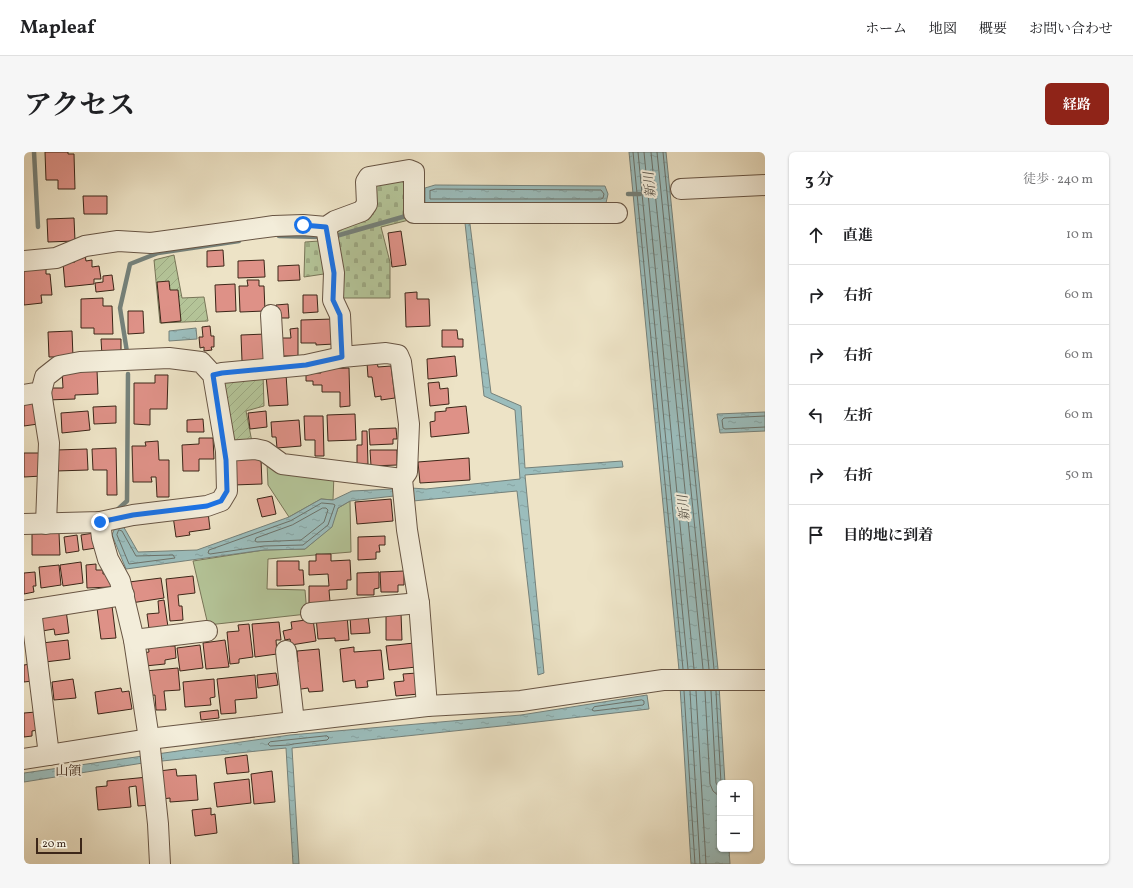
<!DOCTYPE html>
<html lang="ja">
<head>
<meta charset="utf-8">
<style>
	:root { --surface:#fff; --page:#f6f6f6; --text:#202124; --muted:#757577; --line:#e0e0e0; --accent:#8f2418 }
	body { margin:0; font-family:Vollkorn,"Noto Serif JP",serif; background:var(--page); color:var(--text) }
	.controls { position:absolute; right:12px; bottom:12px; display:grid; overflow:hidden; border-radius:6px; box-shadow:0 1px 3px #0004 }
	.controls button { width:36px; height:36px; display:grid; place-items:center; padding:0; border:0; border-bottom:1px solid var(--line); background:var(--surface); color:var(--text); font:20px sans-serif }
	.scale { position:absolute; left:12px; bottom:10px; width:46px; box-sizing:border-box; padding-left:4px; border:2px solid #3c2618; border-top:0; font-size:11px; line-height:14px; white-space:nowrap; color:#3c2618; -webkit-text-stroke:3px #f3edda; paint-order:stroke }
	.stop { position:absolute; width:12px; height:12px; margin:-9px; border:3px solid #1a73e8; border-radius:50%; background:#fff }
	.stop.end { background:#1a73e8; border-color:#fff; box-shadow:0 1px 4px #0008 }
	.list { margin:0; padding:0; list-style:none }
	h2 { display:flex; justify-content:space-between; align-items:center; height:52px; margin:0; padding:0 16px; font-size:17px }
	h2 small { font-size:13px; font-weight:400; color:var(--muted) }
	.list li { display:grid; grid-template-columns:26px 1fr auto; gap:12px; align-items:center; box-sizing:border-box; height:60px; padding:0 16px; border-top:1px solid var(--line) }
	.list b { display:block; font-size:15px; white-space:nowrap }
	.list em { font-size:13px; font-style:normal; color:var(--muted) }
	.icon { flex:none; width:22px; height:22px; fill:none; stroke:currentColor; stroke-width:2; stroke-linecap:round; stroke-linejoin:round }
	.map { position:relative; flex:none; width:741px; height:712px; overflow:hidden; border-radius:6px }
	header { display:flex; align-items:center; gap:24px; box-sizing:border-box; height:56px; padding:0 20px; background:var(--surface); border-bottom:1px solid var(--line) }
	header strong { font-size:19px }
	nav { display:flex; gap:22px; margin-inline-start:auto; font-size:14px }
	.intro { display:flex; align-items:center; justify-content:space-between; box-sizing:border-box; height:96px; padding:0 24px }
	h1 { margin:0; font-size:28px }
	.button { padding:10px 18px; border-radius:6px; background:var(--accent); color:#fff; font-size:14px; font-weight:700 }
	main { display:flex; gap:24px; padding:0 24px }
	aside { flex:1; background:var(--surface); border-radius:6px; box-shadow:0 1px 3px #0004 }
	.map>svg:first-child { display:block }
	.grass { fill:#b4c498; stroke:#787558 }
	.cemetery { fill:url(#cemetery-stones); stroke:#787558 }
	.garden { fill:url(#garden-furrows); stroke:#787558 }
	.water { fill:url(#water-ripples); stroke:#75817a }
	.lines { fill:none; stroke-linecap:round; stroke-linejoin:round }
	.shore { stroke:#6c726a; stroke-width:1 }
	.stream { stroke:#75817a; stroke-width:4.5 }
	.building { fill:#de9187; stroke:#3c2618 }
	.minor-casing { stroke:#685544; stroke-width:22 }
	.minor { stroke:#f3edda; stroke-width:20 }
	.route { stroke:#1a73e8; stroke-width:5 }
	.labels { text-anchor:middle; stroke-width:4; stroke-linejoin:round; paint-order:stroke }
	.water-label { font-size:13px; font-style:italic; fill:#585349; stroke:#f3edda }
	.neighbourhood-label { font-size:13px; fill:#3c2618; stroke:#f3edda }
</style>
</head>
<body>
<header>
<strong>Mapleaf</strong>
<nav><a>ホーム</a><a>地図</a><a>概要</a><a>お問い合わせ</a></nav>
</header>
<div class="intro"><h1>アクセス</h1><a class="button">経路</a></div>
<main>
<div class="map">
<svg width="741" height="712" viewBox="0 0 741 712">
	<defs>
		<pattern id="cemetery-stones" width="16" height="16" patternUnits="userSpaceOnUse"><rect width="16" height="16" fill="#b4c498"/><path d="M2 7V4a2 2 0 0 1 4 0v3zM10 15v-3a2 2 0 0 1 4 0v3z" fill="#9ca882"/></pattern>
		<pattern id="garden-furrows" width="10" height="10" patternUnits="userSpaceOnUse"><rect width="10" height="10" fill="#b4c498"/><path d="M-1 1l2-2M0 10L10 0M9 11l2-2" fill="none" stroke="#9ca882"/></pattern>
		<pattern id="water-ripples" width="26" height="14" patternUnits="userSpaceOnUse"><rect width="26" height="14" fill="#9bbdbc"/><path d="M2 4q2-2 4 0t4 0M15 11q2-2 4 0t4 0" fill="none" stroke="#86a2a1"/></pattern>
	</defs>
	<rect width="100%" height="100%" fill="#ede3c6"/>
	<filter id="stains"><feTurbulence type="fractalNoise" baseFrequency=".005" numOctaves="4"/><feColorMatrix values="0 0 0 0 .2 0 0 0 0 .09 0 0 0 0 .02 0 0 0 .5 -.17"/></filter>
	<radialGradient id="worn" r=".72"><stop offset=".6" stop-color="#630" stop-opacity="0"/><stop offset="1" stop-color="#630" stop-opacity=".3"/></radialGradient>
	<!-- grass -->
	<g class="grass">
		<path d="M243,311L310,322L309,348L297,347L265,365L244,333Z"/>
		<path d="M326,349L327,400L244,407L243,437L281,438L283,462L184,473L169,409L240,398L281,397L307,375L314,356Z"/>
	</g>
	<!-- cemetery -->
	<path class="cemetery" d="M384,24L385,68L357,75L366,110V146H313V120L280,125L281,90L309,88L312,75L350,57L349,30Z"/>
	<!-- garden -->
	<g class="garden">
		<path d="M150,103L158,146L180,145L184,169L136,171L130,108Z"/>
		<path d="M239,222L240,254L222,259L228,290H207L196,227Z"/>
	</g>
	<!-- water -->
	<g class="water">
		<path d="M605,0H642L694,517L701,631H696V697H705L706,712H667L655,518Z"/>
		<path d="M411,33L581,34L584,42L582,51H401V36Z"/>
		<path d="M441,71L446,72L467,241L497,254L501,316L598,309L599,315L501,323L520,521L514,523L493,339L389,349L387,336L402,337L496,327L491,258L460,244Z"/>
		<path d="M172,176L173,187L145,189V179Z"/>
		<path d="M741,260V279L696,281L693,262Z"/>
		<path d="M369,337L370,344L326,349L314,356L308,375L281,397L240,398L102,417L88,383L92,373L98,372L114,400L173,398L265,365L297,347L309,348L328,339Z"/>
		<path d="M623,543L625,557L487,573L268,596L275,712H269L262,596L119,611L0,630V621L266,583L497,563Z"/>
	</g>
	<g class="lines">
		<!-- shore -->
		<g class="shore">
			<path d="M609,0L659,517"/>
			<path d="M614,0L664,517"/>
			<path d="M620,0L670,517"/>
			<path d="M627,0L679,517"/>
			<path d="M633,0L685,517"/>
			<path d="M639,0L690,517"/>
			<path d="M412,37L577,38L580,42L579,46L577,47H406V39Z"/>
			<path d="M741,264L700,266L698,268L699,276L701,277L741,275"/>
			<path d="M298,351L309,352L311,353L304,373L279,393L240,394L186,402L184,401L185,398L266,369Z"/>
			<path d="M299,356H302L304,358L300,370L277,388L233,390L231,389L232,386L268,373Z"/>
			<path d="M95,378L98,379L112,404L149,403L151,406L105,412L93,383Z"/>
			<path d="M660,539L671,712"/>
			<path d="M666,539L676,712"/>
			<path d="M672,539L682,712"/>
			<path d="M681,539L686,632L689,639L696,645"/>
			<path d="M687,539L692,631L696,638"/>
			<path d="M692,539L697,631"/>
			<path d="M618,548L620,549V552L619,553L570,559L568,558L570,555Z"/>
			<path d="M303,584L305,586L303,588L269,592L265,593L246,594L244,592L246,590Z"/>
		</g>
		<!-- stream -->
		<g class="stream">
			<path d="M10,0L14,75"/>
			<path d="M604,42H616"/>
			<path d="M255,84L296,85"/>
			<path d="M312,84L382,64"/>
			<path d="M103,200L96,156L106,112L134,101L215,89"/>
			<path d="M92,359L103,349L104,222"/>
		</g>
	</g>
	<!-- building -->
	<g class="building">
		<path d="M21,0H44V2H50L51,37H34V28H22Z"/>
		<path d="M59,44H83V62H60Z"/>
		<path d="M50,66L51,89L24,90L23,67Z"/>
		<path d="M377,79L382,113L368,115L364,81Z"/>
		<path d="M199,98L200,114L183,115V99Z"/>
		<path d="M61,103L62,109L68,108V115L75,114L77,127H70V132L41,135L39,111L51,110V104Z"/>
		<path d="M240,108L241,125L214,126V109Z"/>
		<path d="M275,113L276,128L254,129V114Z"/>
		<path d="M22,115V122H26L28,143H17L18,151L0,153V117Z"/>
		<path d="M88,123L90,138L72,140L71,131L79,130V124Z"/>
		<path d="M223,128H235V134H240L241,159L216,160L215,134H224Z"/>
		<path d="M145,129L146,138H154L157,169L137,171L133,130Z"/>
		<path d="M211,132L212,159L192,160L191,133Z"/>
		<path d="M393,140V147H405L406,174L382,175L381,141Z"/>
		<path d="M279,143H293L294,160L279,161Z"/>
		<path d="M79,146V154H88L89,182H70V176H57V147Z"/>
		<path d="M264,152L265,166H252V153Z"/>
		<path d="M104,159H119L120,181L104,182Z"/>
		<path d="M309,167L310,192L292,193V191H277V168Z"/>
		<path d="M186,174L187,184H190V195H187L188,198L180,199V195L176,196L175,185H179L178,175Z"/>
		<path d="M274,176V204H251V186H267L266,177Z"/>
		<path d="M418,178H433L434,187H439V195H418Z"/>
		<path d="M48,179L49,205H25L24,180Z"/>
		<path d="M242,182V208L218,209L217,183Z"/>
		<path d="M77,187H97V204H78Z"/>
		<path d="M431,204L433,224L404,227L403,207Z"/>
		<path d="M353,210L354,215L367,214L371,246L357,248V244L351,245L348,225H344L343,211Z"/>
		<path d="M325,216L326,254L316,255V240H298V233H289V229H282V221H297V217Z"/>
		<path d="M73,218L74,242L51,243V247L23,248V236H39L38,219Z"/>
		<path d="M262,222L264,253L245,254L242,224Z"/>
		<path d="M131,223H144L143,257H126V273L110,272V231H131Z"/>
		<path d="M415,230L416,237L424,236L425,252L406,254L404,231Z"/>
		<path d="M12,247L14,272L0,274V248Z"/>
		<path d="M92,254V271L70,272L69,255Z"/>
		<path d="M442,254L445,281L407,285L406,270L411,269V260L422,259V256Z"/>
		<path d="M64,259L66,278L38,281L37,261Z"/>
		<path d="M242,259L243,275L226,277L224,261Z"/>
		<path d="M331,262L332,288L304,289L303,263Z"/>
		<path d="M280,264H299L300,304H291V288H281Z"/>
		<path d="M179,267L180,280H163V268Z"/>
		<path d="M275,268L277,294L253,296L252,285H248L247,270Z"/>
		<path d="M372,276L373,287H369V292L346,293L345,277Z"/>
		<path d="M338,279H343L344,312L333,313V293H338Z"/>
		<path d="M175,286H189L190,307H175V319H159L158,293L175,292Z"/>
		<path d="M134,289L135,308H145V345H133L132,325H127L128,330H109L108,294H122L121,290Z"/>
		<path d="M92,296L93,343H83V318H69L68,297Z"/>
		<path d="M63,297L64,318L32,319V298Z"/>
		<path d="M346,298H373V313L347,314Z"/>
		<path d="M0,301H17L18,324L0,325Z"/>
		<path d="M445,306L446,328L396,331L394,310Z"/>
		<path d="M237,307L238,332L209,333L208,308Z"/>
		<path d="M248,344L252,362L238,365L233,347Z"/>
		<path d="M367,347L369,369L333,372L331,350Z"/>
		<path d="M184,360L186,377L165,380L166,383L152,385L149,364Z"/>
		<path d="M35,381L36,403H8V382Z"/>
		<path d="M70,381L72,396L59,398L57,383Z"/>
		<path d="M53,383L55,399L42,401L40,385Z"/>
		<path d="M361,384V393H355L356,400H352V407L334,408V385Z"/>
		<path d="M292,402H307V409L326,408L327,428H323V437L305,438L306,450L285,451V434H305L304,422L285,423V409H292Z"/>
		<path d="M253,409H275V418H279L280,433L253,434Z"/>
		<path d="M57,410L59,431L39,434L36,413Z"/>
		<path d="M72,412V418H79V422H86L87,435L63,436L62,413Z"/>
		<path d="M35,413L37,433L17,436L15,415Z"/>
		<path d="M380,419V433H374V440H357L356,420Z"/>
		<path d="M11,420L12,434H9L10,440L0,442V421Z"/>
		<path d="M355,420V436L350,437V443H333V421Z"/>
		<path d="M169,424L171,441L154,443L155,454H158L159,468L146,469L142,427Z"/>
		<path d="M137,426L140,446L107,451L105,430Z"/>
		<path d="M140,448L144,475L125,477L123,462L135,461L134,449Z"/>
		<path d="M88,454L92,486L77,487L73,456Z"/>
		<path d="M42,458L45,481L31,483L30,477L18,479L15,461Z"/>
		<path d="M362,461H377L378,488H362Z"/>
		<path d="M323,463L325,488L311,489V486L294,487L292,465Z"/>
		<path d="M344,463L346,481L327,482L326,464Z"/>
		<path d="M289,467L292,489L267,493L266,487L261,488L259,479L268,477L267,470Z"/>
		<path d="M255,470L257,488H252L253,502L231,505L228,472Z"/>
		<path d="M225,472L229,505L215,507V511L206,512L203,480L215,479L214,473Z"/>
		<path d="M44,488L46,507L21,510L18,491Z"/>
		<path d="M201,488L205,515L182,517L179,491Z"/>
		<path d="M145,490L146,494H151L152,506L141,508V512L121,514L119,501L125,500L124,493Z"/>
		<path d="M390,491L392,515L365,518L362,494Z"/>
		<path d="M176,493L179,516L156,519L153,496Z"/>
		<path d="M330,495V500L357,498L360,527L343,529L344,535L332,536L331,528L319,530L316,497Z"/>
		<path d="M295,497L299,539L285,540L284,536L271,538L269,510H274L273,499Z"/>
		<path d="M6,512L8,529L0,530V513Z"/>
		<path d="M154,516L156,538L140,539L142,558H132L131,543L123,544L121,519Z"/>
		<path d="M252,521L254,533L234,536L233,523Z"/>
		<path d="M393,521L395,542L372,544L370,530L380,529L379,522Z"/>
		<path d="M231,523L233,546L211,548L212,561L197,562L193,527Z"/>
		<path d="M49,527L52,546L30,548L28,530Z"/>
		<path d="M190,527L191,545L186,546L187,553L161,555L159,530Z"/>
		<path d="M97,536L98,540L105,539L108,557L74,562L71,540Z"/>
		<path d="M194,558L195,566L177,568L176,560Z"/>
		<path d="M12,560L14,578L8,579V584L0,585V561Z"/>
		<path d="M223,603L225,620L203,622L201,606Z"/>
		<path d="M152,617L153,624L172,623L174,648L146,650V646L138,647L135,619Z"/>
		<path d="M248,619L251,650L230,652L227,622Z"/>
		<path d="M124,625L127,653L114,654L112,634L105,635L107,655L74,658L72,635L83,634V629Z"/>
		<path d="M225,627L227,651L193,655L190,631Z"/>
		<path d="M187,656V663L191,662L193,681L171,684L168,658Z"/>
	</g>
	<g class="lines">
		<defs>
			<g id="minor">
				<path d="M657,37L741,33"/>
				<path d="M302,75L310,121L309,148L316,163L318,205"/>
				<path d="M0,109L32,106L61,94L94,89L127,91L250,74L279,73L302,75L311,69L338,59L343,52L342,30L345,25L385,18L390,20V61H593"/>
				<path d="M247,163L250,215"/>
				<path d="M189,223L198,221L282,213L318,205L362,201L374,203L377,210L385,272L383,320L378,327L383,378L395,451L403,554"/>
				<path d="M17,240L25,291L22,372"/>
				<path d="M0,243L17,240L21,225L35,214L56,210L145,206L177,210L189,223L202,299L203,339L197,349L183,354L109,363L76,370L0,372"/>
				<path d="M202,299L231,297L240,299L258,312L378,327"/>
				<path d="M76,370L78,386L84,407L96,429L110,488L125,587L134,672L136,712"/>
				<path d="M7,458L25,603"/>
				<path d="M0,459L100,443"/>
				<path d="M287,461L395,451"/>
				<path d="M110,488L183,479"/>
				<path d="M262,499L270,570"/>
				<path d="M0,607L125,587L403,554L497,549L639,528H741"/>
			</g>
		</defs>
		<!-- minor casing -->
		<use href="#minor" class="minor-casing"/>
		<!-- minor -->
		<use href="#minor" class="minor"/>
	</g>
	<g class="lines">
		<!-- route -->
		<path class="route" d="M76,370L109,363L183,354L197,349L203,339L202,308L189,223L198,221L282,213L318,205L316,163L309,148L310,121L302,75L279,73"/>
	</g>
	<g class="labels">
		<!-- water labels -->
		<g class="water-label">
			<text transform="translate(625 33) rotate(-96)" y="5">新川</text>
			<text transform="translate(659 356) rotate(-96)" y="5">新川</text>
		</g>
		<!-- neighbourhood labels -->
		<g class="neighbourhood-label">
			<text x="44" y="623">山領</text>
		</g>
	</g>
	<rect width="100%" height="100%" filter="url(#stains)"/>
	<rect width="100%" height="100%" fill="url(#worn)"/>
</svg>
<div class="controls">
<button>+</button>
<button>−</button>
</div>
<div class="scale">20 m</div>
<div class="stop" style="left:279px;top:73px"></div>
<div class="stop end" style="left:76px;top:370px"></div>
</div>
<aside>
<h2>3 分<small>徒歩 · 240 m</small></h2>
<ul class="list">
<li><svg class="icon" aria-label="ahead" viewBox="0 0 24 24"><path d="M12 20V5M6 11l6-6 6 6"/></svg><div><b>直進</b></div><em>10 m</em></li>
<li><svg class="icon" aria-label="right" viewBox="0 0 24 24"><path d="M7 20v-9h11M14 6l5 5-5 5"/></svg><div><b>右折</b></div><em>60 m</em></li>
<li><svg class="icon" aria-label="right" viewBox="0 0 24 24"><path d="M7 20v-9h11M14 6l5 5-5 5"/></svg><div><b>右折</b></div><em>60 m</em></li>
<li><svg class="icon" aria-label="left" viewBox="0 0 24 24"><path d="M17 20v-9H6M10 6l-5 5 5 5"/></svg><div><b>左折</b></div><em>60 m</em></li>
<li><svg class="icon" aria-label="right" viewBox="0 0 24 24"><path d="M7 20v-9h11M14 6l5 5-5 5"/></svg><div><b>右折</b></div><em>50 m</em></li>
<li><svg class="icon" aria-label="arrive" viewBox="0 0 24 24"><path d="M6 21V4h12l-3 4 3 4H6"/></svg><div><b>目的地に到着</b></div></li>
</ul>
</aside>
</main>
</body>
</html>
